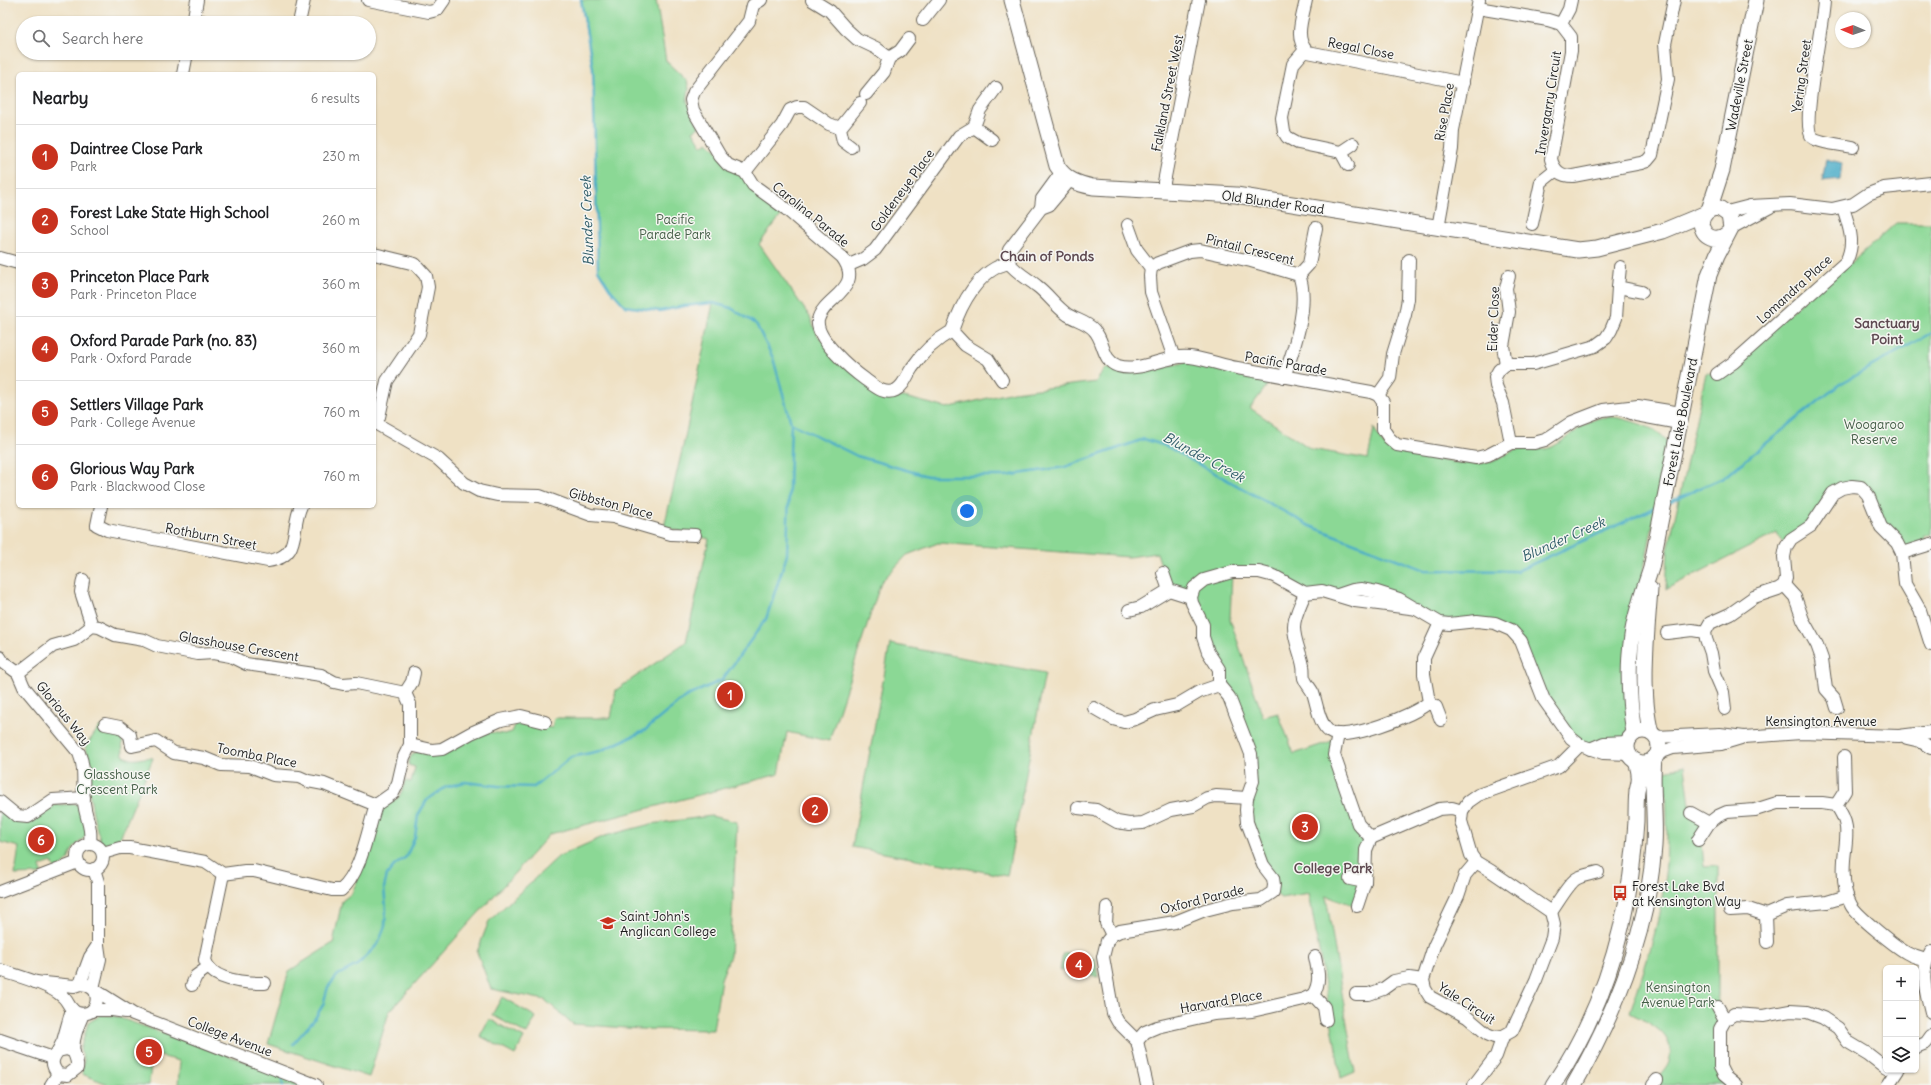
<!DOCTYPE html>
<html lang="en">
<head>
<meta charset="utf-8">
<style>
	:root { --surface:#fff; --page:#f6f6f6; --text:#202124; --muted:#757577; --line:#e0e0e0; --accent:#c8321e }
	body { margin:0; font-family:Delius,sans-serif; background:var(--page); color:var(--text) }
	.controls { position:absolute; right:12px; bottom:12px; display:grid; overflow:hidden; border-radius:6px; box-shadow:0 1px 3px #0004 }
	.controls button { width:36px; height:36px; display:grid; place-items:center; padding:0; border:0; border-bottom:1px solid var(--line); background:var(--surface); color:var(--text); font:20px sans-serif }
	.compass { position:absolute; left:1835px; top:12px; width:36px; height:36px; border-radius:50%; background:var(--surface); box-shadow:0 1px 3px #0004; rotate:272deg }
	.you { position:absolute; left:967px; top:511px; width:14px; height:14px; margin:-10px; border:3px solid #fff; border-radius:50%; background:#1a73e8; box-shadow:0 0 0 6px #1a73e833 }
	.badge { display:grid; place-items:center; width:26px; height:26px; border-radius:50%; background:var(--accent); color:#fff; font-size:13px; font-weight:700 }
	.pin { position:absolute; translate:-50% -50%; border:2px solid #fff; box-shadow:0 1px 4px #0006 }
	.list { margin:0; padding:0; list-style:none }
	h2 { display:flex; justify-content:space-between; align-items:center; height:52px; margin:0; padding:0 16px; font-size:17px }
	h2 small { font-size:13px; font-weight:400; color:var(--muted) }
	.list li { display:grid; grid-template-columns:26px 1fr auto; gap:12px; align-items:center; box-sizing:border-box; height:64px; padding:0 16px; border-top:1px solid var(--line) }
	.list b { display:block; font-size:15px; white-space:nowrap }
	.list p { margin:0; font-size:13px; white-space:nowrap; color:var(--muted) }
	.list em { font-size:13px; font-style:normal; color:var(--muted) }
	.icon { flex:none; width:22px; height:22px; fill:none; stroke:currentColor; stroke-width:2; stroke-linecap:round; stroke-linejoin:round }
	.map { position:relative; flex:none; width:1931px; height:1085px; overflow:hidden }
	.search { position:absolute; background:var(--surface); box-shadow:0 1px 3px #0004; left:16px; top:16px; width:360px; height:44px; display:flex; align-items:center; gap:10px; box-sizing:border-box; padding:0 14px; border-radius:22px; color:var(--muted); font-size:15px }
	.panel { position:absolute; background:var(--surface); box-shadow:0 1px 3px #0004; left:16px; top:72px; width:360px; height:436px; border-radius:6px }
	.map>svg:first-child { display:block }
	.green { fill:#8bd895; stroke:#547a58 }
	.water { fill:#48acc8; stroke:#326472 }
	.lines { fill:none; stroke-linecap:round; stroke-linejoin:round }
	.stream { stroke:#48acc8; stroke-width:2.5 }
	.minor-casing { stroke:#666157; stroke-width:14 }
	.major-casing { stroke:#666157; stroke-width:17 }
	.minor { stroke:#fff; stroke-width:12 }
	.major { stroke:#fff; stroke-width:15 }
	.labels { text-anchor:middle; stroke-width:3; stroke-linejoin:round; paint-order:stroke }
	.street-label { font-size:13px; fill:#1c1c1c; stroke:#f6f6f2 }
	.park-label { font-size:13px; fill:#435e46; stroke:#f6f6f2 }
	.poi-label { font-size:13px; fill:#1c1c1c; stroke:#f6f6f2; text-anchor:start }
	.water-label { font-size:14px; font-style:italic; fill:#305d69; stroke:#f6f6f2 }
	.neighbourhood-label { font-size:14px; font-weight:bold; fill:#5f4b52; stroke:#f6f6f2 }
</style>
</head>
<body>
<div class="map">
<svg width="1931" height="1085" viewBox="0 0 1931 1085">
	<rect width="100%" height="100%" fill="#f6f6f2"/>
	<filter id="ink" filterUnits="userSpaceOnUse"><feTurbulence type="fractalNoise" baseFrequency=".025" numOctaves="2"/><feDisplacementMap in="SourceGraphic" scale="8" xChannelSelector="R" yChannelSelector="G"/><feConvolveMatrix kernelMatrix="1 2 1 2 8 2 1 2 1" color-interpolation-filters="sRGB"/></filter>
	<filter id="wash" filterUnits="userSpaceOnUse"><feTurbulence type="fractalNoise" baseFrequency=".012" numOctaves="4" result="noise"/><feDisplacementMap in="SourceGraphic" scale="16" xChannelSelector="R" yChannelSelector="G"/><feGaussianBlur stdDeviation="0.9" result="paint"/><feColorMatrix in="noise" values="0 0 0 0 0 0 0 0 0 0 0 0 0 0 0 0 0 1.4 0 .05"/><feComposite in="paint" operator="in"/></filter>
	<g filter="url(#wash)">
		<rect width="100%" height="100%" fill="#efe1c4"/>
		<!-- green -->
		<g class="green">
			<path d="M581,0H656L666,61L687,81L689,89L687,101L699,127L693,131L702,146L708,142L783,213L759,244L810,317L818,336L886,397H904L947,408L1013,392L1096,382L1105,368L1129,373L1189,362L1202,363L1269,383L1250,408L1311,449L1368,459L1374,428L1382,443L1389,449C1421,455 1459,468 1491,462C1500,460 1507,452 1516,450C1527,447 1541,452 1552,447C1591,426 1589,406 1640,424C1653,429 1661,432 1669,444L1636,608L1631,732L1624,742L1590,749L1571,738L1511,630L1449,624L1418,609L1305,593L1274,576L1232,573L1230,619L1263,717L1278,713L1294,754L1329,742L1338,734L1334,755L1358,824L1371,838L1357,906L1326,896L1355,1072L1341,1078L1309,893L1281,898L1273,892L1247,822L1253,767L1192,603L1169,590L1157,553L1129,557L938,543L907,555L881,582L829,741L787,732L779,774L550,834L389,1012L369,1077L268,1044L289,971L333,943L342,901L352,893L376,834L380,813L386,804L398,798L402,791L405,781L411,782L415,767L408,765L411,756L416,752L489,732L504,734L512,732L516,723L518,721L552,728L554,718H611L616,690L686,642L709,539L664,527L684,442L713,303L684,306L660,311L625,306L610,289L598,270L593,69Z"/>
			<path d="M1896,223H1931V534L1924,537L1926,544H1931L1902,553C1895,539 1888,538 1881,527C1875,518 1874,505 1869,496C1865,490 1860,487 1854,486C1831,484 1822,510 1811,525C1803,536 1793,534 1786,547L1777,533L1666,589L1668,550L1706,373L1717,374L1734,362L1846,262L1850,264Z"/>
			<path d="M890,644L1045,673L1007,876L852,847Z"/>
			<path d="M100,726L120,731L122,735L123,755C135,764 140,756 153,758L121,836L113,844L108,846L101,842C96,828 92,811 90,796C88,776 95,768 85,747Z"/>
			<path d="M1685,766L1691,813L1709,823L1698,840L1702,844L1704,867L1718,866V1007L1720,1067L1736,1085H1653C1657,1078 1667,1069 1669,1062C1677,1034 1649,1023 1630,1013C1644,970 1659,928 1664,883C1669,846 1667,808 1665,771Z"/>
			<path d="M76,804L79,805L87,833C84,839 80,841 76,846C65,857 75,860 55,869L52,862L40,866L42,874L15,875L19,847L0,842V809L21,822L31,823L55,805Z"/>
			<path d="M711,816L737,822L730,956L721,979L713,1030L640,1029L573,1024L545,1000L491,989L477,952L489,921L559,856L605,836L651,824Z"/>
			<path d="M1063,953L1095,959L1098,977L1060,970Z"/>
			<path d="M502,997L536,1017L527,1034L492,1015Z"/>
			<path d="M101,1015L114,1016L313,1085H178L180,1061L152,1054L149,1085H110L82,1074L84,1059L80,1050L88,1023Z"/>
			<path d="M489,1019L524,1038L515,1055L480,1036Z"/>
		</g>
		<!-- water -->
		<path class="water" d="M1826,159L1842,163L1840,179L1822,181Z"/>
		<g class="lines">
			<!-- stream -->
			<g class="stream">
				<path d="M581,0L593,69L598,270L610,289L625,306L660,311L684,306L713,303L731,308L756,324L773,358L791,423L857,456L927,476H1005L1065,467L1144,439L1166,446L1310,526L1425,570L1517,571L1657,507"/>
				<path d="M1669,502L1723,478L1840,384L1931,333"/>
				<path d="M293,1044L314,1020L323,1005L328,987L338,975L357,965L378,944L385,926L386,909L384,888L387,875L394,866L406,857L415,837L418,815L427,800L446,787L465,782L498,786L534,787L571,757L600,751L644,731L685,697L722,680L766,619L787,555L791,423"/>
				<path d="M282,1078L283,1085"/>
			</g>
		</g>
	</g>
	<g filter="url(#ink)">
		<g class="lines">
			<defs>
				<g id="minor">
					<path d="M368,0L429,12L437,10L444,0"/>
					<path d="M761,0L753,5L749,21L694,92L691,100L693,110L720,156L728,165L745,172L753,185L786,209L842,257C866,289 823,297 818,320C815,339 852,370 866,380C874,386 885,396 896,390C904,386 907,375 912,368C922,353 936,340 952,331C961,304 979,269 1009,263"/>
					<path d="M812,0L830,11L846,29L857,39L876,48L889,58"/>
					<path d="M1306,0C1303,16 1293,40 1308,52L1463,83"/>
					<path d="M1571,0L1569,9L1561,24L1571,37V51L1551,159C1554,171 1561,176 1573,176L1641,163L1647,161L1652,155L1668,79L1665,44L1674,0"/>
					<path d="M1824,0C1824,24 1800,124 1812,137C1818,143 1844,145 1853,147"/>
					<path d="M1478,8L1548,20L1561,24"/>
					<path d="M193,19L210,23"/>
					<path d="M923,20L939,0"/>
					<path d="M193,23L197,0"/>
					<path d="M299,23L304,0"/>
					<path d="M1305,50L1293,64L1282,118L1284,132L1287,137L1298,143L1341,152"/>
					<path d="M183,74L187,53"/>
					<path d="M866,94L884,72L889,58L900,51L909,39"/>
					<path d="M974,127L992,140"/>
					<path d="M851,147L843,141L840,128L860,103"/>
					<path d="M1348,165L1341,152L1353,144"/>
					<path d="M745,172L782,125L790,110L797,107H804L829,124L840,128"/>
					<path d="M1070,180L1049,205L1041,208L1009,250V263C1017,273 1027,278 1037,286C1048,294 1056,307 1068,315C1076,320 1087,322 1094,330C1105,341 1101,360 1118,366C1141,373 1166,354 1190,357C1206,359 1221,365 1237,368C1282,376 1326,384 1371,392L1378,395L1383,402V429L1389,438L1397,445L1476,458L1488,455L1511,443H1534L1545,440L1572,422L1603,410L1638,406L1681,413"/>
					<path d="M1164,191V182L1199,0"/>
					<path d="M1041,208L1042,199L1061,173"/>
					<path d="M1727,212L1750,206L1790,204L1832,209L1853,204L1868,194L1884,188L1931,183"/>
					<path d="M1532,224L1541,182L1556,170"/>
					<path d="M1128,225L1137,250L1151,268"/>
					<path d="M1438,228L1452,149L1453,130L1479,0"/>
					<path d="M1731,228L1770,207"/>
					<path d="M374,254L415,264L426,276L428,287L419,334L387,381L379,417L374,424"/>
					<path d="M0,258L18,263"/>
					<path d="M849,265L863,259L875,250L959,136L974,127L980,110L996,88"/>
					<path d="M1620,267L1618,287L1642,292"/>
					<path d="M1299,275L1309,264L1316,228"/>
					<path d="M952,331L965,345L988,359L1002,380"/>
					<path d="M1174,358L1151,292L1150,276L1151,268L1158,263L1190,251L1200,250L1251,261L1299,275C1310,304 1294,349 1284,377"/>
					<path d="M1506,364L1503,346L1509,312L1506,288L1509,276"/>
					<path d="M1717,374L1734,362L1846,262C1856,241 1849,228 1843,207"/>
					<path d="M1378,395L1390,378L1393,354L1405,315L1408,299L1409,260"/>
					<path d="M1621,409L1636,415L1679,423"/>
					<path d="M375,423L438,459L464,483L479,491L497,495L540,496L591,515L613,517L671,534L695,535"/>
					<path d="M1511,443L1503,403L1496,386L1495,377L1499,370L1506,364H1533L1595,346L1606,338L1611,330L1616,318L1618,287"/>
					<path d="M101,506L97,525L107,530L268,561C302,557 290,529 301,506"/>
					<path d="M1902,553L1931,544"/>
					<path d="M1163,573L1169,590L1191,597"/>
					<path d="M83,580L81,592L92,626"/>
					<path d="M1784,585L1795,597L1803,620L1817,645L1822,659L1826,689L1834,698L1837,708"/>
					<path d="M1305,593C1301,604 1294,616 1294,627C1294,641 1301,653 1303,666C1304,670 1303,674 1304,678C1306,684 1310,687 1313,693C1317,704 1319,725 1330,732C1345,742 1416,715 1429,702L1424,674V658L1440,623"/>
					<path d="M1338,595L1353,590L1361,589L1377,592L1399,599L1440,623L1449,624L1477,621L1495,623L1511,630L1521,641L1544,700L1571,738L1580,745L1603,753L1629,754"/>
					<path d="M1129,610L1141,607L1169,590"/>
					<path d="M1667,633L1692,630L1705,632"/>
					<path d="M0,657L3,662L18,673L24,687L79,753C86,769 82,786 84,803C86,820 92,825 90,844"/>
					<path d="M18,673L53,646L74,640L92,626L99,627L115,635L144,640L157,646L198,654L213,653L230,656L246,664L321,675L334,682L343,684L356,683L405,693L410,704V745L404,757L398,783L393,793L376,805C368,829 361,874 341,890H332L254,871H245L223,874L205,862L130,848H120L103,853"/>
					<path d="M405,693L412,682L414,673"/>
					<path d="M1429,702L1436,707L1441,720"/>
					<path d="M1094,708L1113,719L1124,722L1135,719L1155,710L1177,705L1199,692L1219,685"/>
					<path d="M1725,709L1723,692L1714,671L1711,653L1706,639L1705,632L1710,623L1730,614L1754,597L1778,589L1784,585L1786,578L1784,557L1786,547L1791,539L1811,526L1833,493L1842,488L1852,486L1861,487L1868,495L1881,527L1897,543L1902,553L1905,584L1920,610L1931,645"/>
					<path d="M105,724L120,727L130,735L132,746L156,741L174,753L204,758L221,765L250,766L273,775L299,777L308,781L324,784L376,805"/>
					<path d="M1338,734L1334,755L1358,824L1371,838L1366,850L1365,882L1357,906"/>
					<path d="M1656,737L1720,734L1744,737L1801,733L1899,736L1931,732"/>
					<path d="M1907,738L1920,741L1931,748"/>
					<path d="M410,745L432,750L442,749L471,733L501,720L521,716L545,722"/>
					<path d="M1590,749L1604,743L1628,742"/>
					<path d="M1657,754L1673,748L1721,744L1741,738"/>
					<path d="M0,802L17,816L28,817L53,800L84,798"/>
					<path d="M1836,805L1845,791L1844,757"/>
					<path d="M1078,808L1096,810L1117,822L1129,824L1143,823L1171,810L1193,806L1207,798L1216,796L1247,798"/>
					<path d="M1691,813L1709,823L1698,840"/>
					<path d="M1709,823L1718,816L1727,812L1755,810L1777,803H1822L1836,805C1851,825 1846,837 1844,860C1843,874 1844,893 1851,905C1856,915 1898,949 1909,954C1914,957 1921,958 1926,960"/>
					<path d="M1371,838L1439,809L1452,808L1462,811"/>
					<circle cx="90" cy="857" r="13"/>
					<path d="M1476,862L1465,875L1458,896L1434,946L1423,980L1425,989L1430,997L1467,1017L1487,1034L1494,1037L1503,1036L1512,1031L1536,980L1552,938L1554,924L1551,912L1491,871L1476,862L1471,855L1461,821L1462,811L1468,802L1478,795L1559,766L1580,745"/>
					<path d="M223,874L205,960C211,981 246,983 265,983"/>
					<path d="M1350,879L1365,882"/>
					<path d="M0,892L78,862"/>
					<path d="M1107,907L1106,923L1112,935"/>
					<path d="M1730,910L1748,909L1766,915L1787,906L1827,902L1847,896"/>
					<path d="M1551,912C1557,904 1569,883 1576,879C1582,875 1591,874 1598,872"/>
					<path d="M1766,915L1767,942"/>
					<path d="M1931,952C1919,972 1926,992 1931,1013"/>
					<path d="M1315,957C1318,971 1321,982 1313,995L1324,1007L1326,1020"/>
					<path d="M0,970C17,976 49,984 62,996C69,1001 69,1011 78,1013C93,1017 100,1003 95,991"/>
					<path d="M35,982L74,986L80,984L87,985L133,1014L316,1085"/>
					<path d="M80,984L90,957L98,945"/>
					<path d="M192,985L196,976L207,968"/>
					<path d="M93,988L100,959L98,945V882L94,869"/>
					<path d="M1356,994H1369L1383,989L1394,981L1409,978L1423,980"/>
					<path d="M1718,1007L1725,1020L1720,1029V1067L1724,1075L1736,1085"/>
					<path d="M93,1010H112L126,1012"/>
					<path d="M1725,1020L1734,1014L1763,1016L1790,1011L1807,1012L1823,1018L1838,1028L1848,1042L1868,1054L1886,1068"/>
					<path d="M0,1040L53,1058"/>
					<path d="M1137,1041L1145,1032L1157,1027L1214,1014L1252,1011L1304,999L1313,995"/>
					<path d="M1916,1047L1926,1043L1931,1036"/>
					<path d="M58,1051L63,1041L72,1009"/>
					<path d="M74,1052L67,1049L58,1051C51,1060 51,1065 58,1074L68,1075L77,1068C78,1061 76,1059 74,1053C71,1041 78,1025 83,1014"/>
					<path d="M51,1085L58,1074"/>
					<path d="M1147,1085L1137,1041L1118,1022L1113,1013L1103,957L1107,941L1112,935L1120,931L1175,922L1205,910L1233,903L1261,900L1273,892L1274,885L1273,878L1263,865L1247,822L1246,810L1247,798L1253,781L1251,754L1229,697L1219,685V669L1208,652L1203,637V625L1192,603L1191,597L1194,588L1204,580L1232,572H1259L1274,576L1305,593L1322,591L1355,601L1418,609"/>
					<path d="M1474,1085L1496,1056L1503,1036"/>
					<path d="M1653,1085L1657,1080"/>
					<path d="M1888,1085L1898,1070"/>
				</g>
				<g id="major">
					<path d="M1012,0L1057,166C1066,180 1078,184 1093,187L1236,195L1578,250L1597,248L1663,231L1704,214"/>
					<path d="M1709,210L1722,170L1756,0"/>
					<path d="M1650,589C1647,631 1640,693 1651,733"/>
					<circle cx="1643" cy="747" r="16"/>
					<path d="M1634,733C1629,701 1627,668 1632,636C1635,613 1644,590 1651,568L1709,275L1717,255L1731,228L1729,215L1719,208C1709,208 1703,213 1701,223C1703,238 1717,243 1728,233"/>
					<path d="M1553,1085C1607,1005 1631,916 1636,821C1636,811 1636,800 1637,790C1638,786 1640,780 1639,775C1639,770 1637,765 1636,761"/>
					<path d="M1574,1085C1616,1012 1648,931 1654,846C1656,817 1651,787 1654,758"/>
				</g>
			</defs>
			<!-- minor casing -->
			<use href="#minor" class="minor-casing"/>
			<!-- major casing -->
			<use href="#major" class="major-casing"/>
			<!-- minor -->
			<use href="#minor" class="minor"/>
			<!-- major -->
			<use href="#major" class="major"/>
		</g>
	</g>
	<!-- icons -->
	<defs>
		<symbol id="bus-bare" viewBox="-9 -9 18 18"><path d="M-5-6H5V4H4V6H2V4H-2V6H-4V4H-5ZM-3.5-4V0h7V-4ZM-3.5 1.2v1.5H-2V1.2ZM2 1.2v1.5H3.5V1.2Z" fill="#c8321e" stroke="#f6f6f2" stroke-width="2.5" paint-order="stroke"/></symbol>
		<symbol id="school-bare" viewBox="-9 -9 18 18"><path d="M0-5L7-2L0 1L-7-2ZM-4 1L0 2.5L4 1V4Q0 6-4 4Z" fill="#c8321e" stroke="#f6f6f2" stroke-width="2.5" paint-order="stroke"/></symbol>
	</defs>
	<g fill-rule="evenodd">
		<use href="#bus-bare" x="1609" y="882" width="22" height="22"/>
		<use href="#school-bare" x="597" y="912" width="22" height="22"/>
	</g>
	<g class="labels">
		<!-- street labels -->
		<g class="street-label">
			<text transform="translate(1361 48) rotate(11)" y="5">Regal Close</text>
			<text transform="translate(1801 76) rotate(-82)" y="5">Yering Street</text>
			<text transform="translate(1739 85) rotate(-79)" y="5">Wadeville Street</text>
			<text transform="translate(1167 93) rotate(-79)" y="5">Falkland Street West</text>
			<text transform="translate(1548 103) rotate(-81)" y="5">Invergarry Circuit</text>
			<text transform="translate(1444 112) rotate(-80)" y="5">Rise Place</text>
			<text transform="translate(902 190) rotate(-54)" y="5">Goldeneye Place</text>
			<text transform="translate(1273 202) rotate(8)" y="5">Old Blunder Road</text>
			<text transform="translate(811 214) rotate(39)" y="5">Carolina Parade</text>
			<text transform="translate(1250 249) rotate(14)" y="5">Pintail Crescent</text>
			<text transform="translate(1794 289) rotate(-42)" y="5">Lomandra Place</text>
			<text transform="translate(1493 319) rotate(-88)" y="5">Eider Close</text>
			<text transform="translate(1286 363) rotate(10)" y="5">Pacific Parade</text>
			<text transform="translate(1680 422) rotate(-79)" y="5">Forest Lake Boulevard</text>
			<text transform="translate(611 503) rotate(15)" y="5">Gibbston Place</text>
			<text transform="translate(211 536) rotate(11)" y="5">Rothburn Street</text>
			<text transform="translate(239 646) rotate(10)" y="5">Glasshouse Crescent</text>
			<text transform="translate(64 713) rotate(51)" y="5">Glorious Way</text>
			<text x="1821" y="726">Kensington Avenue</text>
			<text transform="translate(257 755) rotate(11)" y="5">Toomba Place</text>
			<text transform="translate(1202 899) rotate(-14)" y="5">Oxford Parade</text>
			<text transform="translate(1221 1001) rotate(-10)" y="5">Harvard Place</text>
			<text transform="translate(1467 1003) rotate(33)" y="5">Yale Circuit</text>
			<text transform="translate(230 1036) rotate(21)" y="5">College Avenue</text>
		</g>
		<!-- park labels -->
		<g class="park-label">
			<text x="675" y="224">Pacific<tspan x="675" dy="15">Parade Park</tspan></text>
			<text x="1874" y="429">Woogaroo<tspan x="1874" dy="15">Reserve</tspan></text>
			<text x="117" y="779">Glasshouse<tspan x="117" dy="15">Crescent Park</tspan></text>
			<text x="1678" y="992">Kensington<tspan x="1678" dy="15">Avenue Park</tspan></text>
		</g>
		<!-- poi labels -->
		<g class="poi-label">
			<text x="1632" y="891">Forest Lake Bvd<tspan x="1632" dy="15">at Kensington Way</tspan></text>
			<text x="620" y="921">Saint John's<tspan x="620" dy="15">Anglican College</tspan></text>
		</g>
		<!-- water labels -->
		<g class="water-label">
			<text transform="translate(587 221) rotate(-92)" y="5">Blunder Creek</text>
			<text transform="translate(1204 457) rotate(28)" y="5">Blunder Creek</text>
			<text transform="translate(1563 539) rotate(-24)" y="5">Blunder Creek</text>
		</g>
		<!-- neighbourhood labels -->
		<g class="neighbourhood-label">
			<text x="1047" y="261">Chain of Ponds</text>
			<text x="1887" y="328">Sanctuary<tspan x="1887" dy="16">Point</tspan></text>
			<text x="1333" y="873">College Park</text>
		</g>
	</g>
</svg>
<div class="controls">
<button>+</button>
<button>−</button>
<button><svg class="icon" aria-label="layers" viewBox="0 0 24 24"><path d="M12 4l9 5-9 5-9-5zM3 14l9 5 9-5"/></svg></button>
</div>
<svg class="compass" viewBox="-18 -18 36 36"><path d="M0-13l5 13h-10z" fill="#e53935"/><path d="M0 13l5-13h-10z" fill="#757577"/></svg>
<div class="you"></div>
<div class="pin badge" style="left:730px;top:695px">1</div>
<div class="pin badge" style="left:815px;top:810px">2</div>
<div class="pin badge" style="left:1305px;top:827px">3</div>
<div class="pin badge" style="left:1079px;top:965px">4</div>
<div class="pin badge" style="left:149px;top:1052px">5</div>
<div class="pin badge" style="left:41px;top:840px">6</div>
<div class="search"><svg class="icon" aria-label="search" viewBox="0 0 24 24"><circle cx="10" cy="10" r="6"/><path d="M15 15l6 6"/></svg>Search here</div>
<section class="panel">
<h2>Nearby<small>6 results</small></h2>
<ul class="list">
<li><span class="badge">1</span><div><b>Daintree Close Park</b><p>Park</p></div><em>230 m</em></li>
<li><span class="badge">2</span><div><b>Forest Lake State High School</b><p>School</p></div><em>260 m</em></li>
<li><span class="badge">3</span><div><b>Princeton Place Park</b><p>Park · Princeton Place</p></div><em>360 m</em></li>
<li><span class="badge">4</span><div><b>Oxford Parade Park (no. 83)</b><p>Park · Oxford Parade</p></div><em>360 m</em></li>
<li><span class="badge">5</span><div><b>Settlers Village Park</b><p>Park · College Avenue</p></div><em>760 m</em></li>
<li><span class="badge">6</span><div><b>Glorious Way Park</b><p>Park · Blackwood Close</p></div><em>760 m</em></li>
</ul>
</section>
</div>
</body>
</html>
